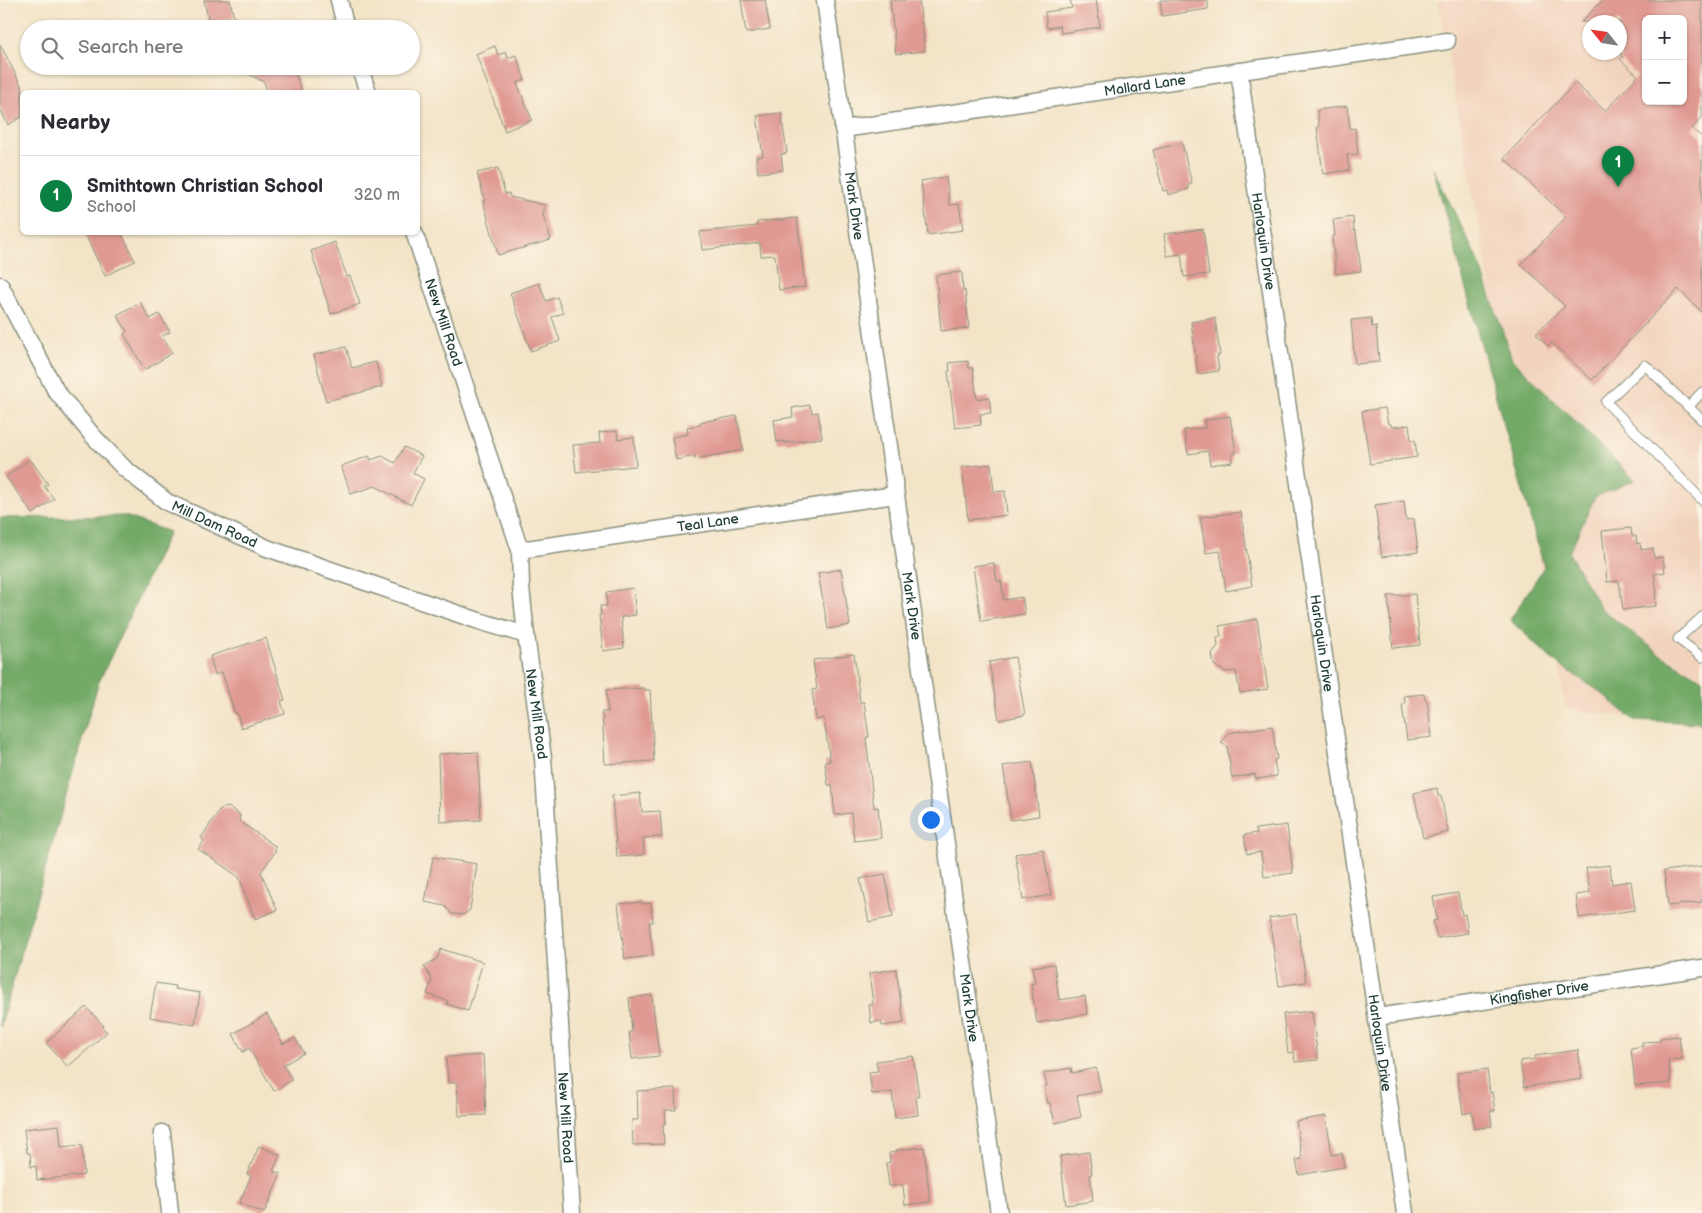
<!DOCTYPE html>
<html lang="en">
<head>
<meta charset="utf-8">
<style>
	:root { --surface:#fff; --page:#f2f2f3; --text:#2b2b33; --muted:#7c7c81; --line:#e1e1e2; --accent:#0b8043 }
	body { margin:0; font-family:"Balsamiq Sans",sans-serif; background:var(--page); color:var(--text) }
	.controls { position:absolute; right:15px; top:15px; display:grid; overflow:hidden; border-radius:8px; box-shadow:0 1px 4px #0004 }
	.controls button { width:45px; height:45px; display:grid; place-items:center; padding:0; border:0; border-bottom:1px solid var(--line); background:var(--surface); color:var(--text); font:25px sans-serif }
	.compass { position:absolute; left:1582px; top:15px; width:45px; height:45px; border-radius:50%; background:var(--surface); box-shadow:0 1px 4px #0004; rotate:300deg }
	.you { position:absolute; left:930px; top:819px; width:18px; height:18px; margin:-12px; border:4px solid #fff; border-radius:50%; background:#1a73e8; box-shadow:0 0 0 8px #1a73e833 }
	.badge { display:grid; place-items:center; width:32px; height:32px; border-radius:50%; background:var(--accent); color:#fff; font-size:16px; font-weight:700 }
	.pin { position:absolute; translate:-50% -41px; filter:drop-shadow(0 1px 2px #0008) }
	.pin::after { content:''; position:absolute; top:26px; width:18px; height:15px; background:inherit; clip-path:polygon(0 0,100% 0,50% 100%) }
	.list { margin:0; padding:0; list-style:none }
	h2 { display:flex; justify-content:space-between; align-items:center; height:65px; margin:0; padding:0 20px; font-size:21px }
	h2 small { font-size:16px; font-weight:400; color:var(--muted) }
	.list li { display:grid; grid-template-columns:32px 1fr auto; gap:15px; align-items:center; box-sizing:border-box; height:80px; padding:0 20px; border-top:1px solid var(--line) }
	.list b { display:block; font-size:19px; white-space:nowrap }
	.list p { margin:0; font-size:16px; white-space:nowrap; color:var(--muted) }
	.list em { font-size:16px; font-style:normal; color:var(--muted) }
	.icon { flex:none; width:28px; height:28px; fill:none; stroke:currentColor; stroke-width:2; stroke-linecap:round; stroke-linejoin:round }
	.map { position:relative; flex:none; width:1702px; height:1213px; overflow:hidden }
	.search { position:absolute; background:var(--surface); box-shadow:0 1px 4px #0004; left:20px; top:20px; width:400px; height:55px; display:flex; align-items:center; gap:12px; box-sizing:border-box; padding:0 18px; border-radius:28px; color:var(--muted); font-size:19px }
	.panel { position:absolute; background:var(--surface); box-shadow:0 1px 4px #0004; left:20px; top:90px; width:400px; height:145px; border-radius:8px }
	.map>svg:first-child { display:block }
	.built { fill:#f2d4be; fill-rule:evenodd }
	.forest { fill:#73aa67; stroke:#49744e }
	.building { fill:#df9992; fill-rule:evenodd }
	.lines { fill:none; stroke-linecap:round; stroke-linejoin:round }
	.service-casing { stroke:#89907e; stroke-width:11 }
	.minor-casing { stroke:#89907e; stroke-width:19 }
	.service { stroke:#fff; stroke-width:9 }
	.minor { stroke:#fff; stroke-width:16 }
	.labels { text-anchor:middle; stroke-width:4; stroke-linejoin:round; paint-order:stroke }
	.street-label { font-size:14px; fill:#1f3d34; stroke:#fcf5e5 }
</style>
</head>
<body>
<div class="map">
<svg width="1702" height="1213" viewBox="0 0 1702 1213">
	<rect width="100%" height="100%" fill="#fcf5e5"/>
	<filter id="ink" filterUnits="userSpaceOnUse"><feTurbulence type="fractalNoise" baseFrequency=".02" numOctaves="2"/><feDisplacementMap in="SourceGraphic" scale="10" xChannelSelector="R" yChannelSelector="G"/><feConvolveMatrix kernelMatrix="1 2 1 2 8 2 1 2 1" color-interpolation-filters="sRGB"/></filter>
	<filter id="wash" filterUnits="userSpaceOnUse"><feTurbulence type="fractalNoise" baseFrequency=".0096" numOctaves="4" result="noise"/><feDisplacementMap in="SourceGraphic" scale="20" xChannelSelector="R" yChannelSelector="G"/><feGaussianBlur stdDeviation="1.12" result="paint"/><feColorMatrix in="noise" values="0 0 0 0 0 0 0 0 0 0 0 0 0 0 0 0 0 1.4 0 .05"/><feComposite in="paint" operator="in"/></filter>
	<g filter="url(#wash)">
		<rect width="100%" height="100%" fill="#f3e4c8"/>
		<!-- built -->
		<path class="built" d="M1438,0H1702V726L1566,709ZM1646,19H1683V101H1646ZM1590,22H1620V52H1590Z"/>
		<!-- forest -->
		<g class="forest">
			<path d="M1433,168L1480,265L1512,359L1635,480L1595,497L1569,553L1601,609L1664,657L1702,679V723L1634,720L1599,691L1555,662L1510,620L1544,567L1476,326Z"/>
			<path d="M125,516L169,532L98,684L0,1027V518Z"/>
		</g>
		<g id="blocks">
			<!-- building -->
			<g class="building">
				<path d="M204,0H230L234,18L209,23Z"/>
				<path d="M741,0H765L770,29L746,33Z"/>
				<path d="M890,0H919L925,51L896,54Z"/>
				<path d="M1070,0H1096L1100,27L1061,33L1060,26L1047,28L1045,12L1072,8Z"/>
				<path d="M1160,0H1208V9L1162,16Z"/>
				<path d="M1603,0H1702V118L1692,129L1702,137V312L1678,289L1592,380L1552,343L1548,346L1536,333L1565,306L1521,264L1566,217L1504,158L1575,83L1605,111L1638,76L1620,59L1623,57L1620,53V22H1581ZM1646,19H1683V101H1646Z"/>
				<path d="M0,44L22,87V117L8,125L0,108Z"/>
				<path d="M495,46L498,55L506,52L508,58L516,55L525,80L517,83L532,120L505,131L476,54Z"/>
				<path d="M233,66H293L302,92H268L264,82Z"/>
				<path d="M1347,106L1350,129L1355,128L1358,154L1347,155L1349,170L1323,174L1317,127H1319L1317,110Z"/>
				<path d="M781,113L787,153L781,154L783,170L758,173L756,157L763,156L757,116Z"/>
				<path d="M1182,143L1192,184L1188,185L1189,189L1168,195L1167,190L1163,191L1153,150Z"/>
				<path d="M498,168L505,194L509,193L510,197L545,205L543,215L551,240L498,255L483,201H485L477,173Z"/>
				<path d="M946,177L950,205L959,204L963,230L928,235L921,181Z"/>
				<path d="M1353,217L1354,230L1356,232L1361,271L1336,274L1332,237L1335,236L1333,220Z"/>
				<path d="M797,218L805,287L779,290L775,255L761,256L760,243L702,250L700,232L757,226V222Z"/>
				<path d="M1203,229L1209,274L1184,277L1181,254L1167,256L1164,234Z"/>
				<path d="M84,232H121L135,261L105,276Z"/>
				<path d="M335,242L347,277L350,276L360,304L331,314L311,251Z"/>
				<path d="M962,272L963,291L965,290L969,328L941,331L936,275Z"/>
				<path d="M539,283L546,301L557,297L563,313L552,317L560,341L531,351L510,293Z"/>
				<path d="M140,302L150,319L159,314L170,332L162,336L172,353L145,370L124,334L127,331L117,315Z"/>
				<path d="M1215,318L1220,355L1217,356L1219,371L1198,374L1191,322Z"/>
				<path d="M1371,318L1372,327L1376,326L1379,362L1355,364L1351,320Z"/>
				<path d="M346,347L352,368L376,362L382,387L326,401L314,355Z"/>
				<path d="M968,361L969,368H973L977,399L989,397L991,413L980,414L981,425L955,428L948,371H950L949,363Z"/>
				<path d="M810,405L812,413L818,412L822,438L785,443V441L777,442L774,420L793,417L792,408Z"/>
				<path d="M1385,408L1388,424H1391L1392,427L1409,425L1411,440H1415L1417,457L1370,464L1362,411Z"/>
				<path d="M737,416L743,450L695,459V456L676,460L672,437L688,434L687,427L701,425L700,422Z"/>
				<path d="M1230,416L1236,453L1232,454V462L1210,465L1208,451L1188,454L1184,430L1205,428L1204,422H1206L1205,420Z"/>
				<path d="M617,431L618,439L634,437L636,466L576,472L573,445L600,443L599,433Z"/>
				<path d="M404,447L422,456L413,473L424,479L411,505L375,486L351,494L341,466L369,456L371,460L382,456L395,463Z"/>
				<path d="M30,459L48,484L44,486L54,499L33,514L6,477Z"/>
				<path d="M991,464L994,492L1005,491L1007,515L968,520L962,467Z"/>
				<path d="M1404,501L1406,520L1414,519L1418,552L1382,557L1375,505Z"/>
				<path d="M1241,512L1252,586L1226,591L1220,551L1206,553L1200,517Z"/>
				<path d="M1631,528L1632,536H1636L1637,544L1640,543L1641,550L1653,548L1654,558L1663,557L1665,572L1654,574L1657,593H1655L1656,606L1623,610L1619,581L1607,582L1602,531Z"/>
				<path d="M994,563L997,581H1001L1004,600L1022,597L1025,614L981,621L973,566Z"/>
				<path d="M841,569L850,625L828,629L818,573Z"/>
				<path d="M633,588L636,615L621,617L624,648L603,651L599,615H601L600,606H607L606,592Z"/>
				<path d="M1415,594L1420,645L1393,648L1388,596Z"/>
				<path d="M1257,619L1268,689L1240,693L1236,671L1225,672L1214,665L1212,653L1218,646L1217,637L1221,636L1219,626Z"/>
				<path d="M266,638L285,700L281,701L285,714L241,728L237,713L235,714L222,672L215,675L210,656Z"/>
				<path d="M854,654L860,702H864L869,737H866L874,808L878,807L881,838L854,841L851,813L835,815L832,785H828L825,762L830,761L824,718L816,720L812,690L817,689L813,660Z"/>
				<path d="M1015,657L1025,715L999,720L989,662Z"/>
				<path d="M645,688V690H650L654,761L605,764L602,712H608L606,690Z"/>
				<path d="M1424,694L1425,700H1427L1432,737L1407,740L1402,705L1405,704L1404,696Z"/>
				<path d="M1272,726L1277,759L1274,760L1277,776L1256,779L1255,774L1232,778L1227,746L1221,743L1228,733Z"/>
				<path d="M478,752L481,820L440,822L438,754Z"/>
				<path d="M1032,762L1039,816L1011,820L1003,766Z"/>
				<path d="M1437,788L1438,796H1441L1448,832L1423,838L1414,793Z"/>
				<path d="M640,793L642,812L660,811L662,837L643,838L644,855L617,857L612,796Z"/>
				<path d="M229,807L240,815L239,821L275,846V852L261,872L277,910L255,919L239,877L198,849L204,841L201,838L220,809Z"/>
				<path d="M1287,825L1293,873L1264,877L1261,852L1247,854L1244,835L1257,833L1256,829Z"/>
				<path d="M1043,849L1051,895L1023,900L1015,854Z"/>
				<path d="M433,857L477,864L470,910L463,915L452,914L445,906L425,902Z"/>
				<path d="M1610,865L1612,884L1631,881L1635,910L1579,918L1576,895L1590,893L1586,868Z"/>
				<path d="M1702,866V902L1668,906L1664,871Z"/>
				<path d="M885,874L893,917L869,922L860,879Z"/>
				<path d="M1458,893L1462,915L1465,914L1468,933L1437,938L1433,921L1437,920L1433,897Z"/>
				<path d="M642,902V904L651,903L653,922H649L653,956L625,959L618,904Z"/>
				<path d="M1296,914L1306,982L1279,986L1269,918Z"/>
				<path d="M441,949L483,962L468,1011L447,1004L448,1001L427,994L432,980L424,966L437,959Z"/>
				<path d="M1054,964L1059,1000L1085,996L1087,1014L1037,1023L1031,984L1035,983L1032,967Z"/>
				<path d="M896,969L904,1023L882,1026L881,1021L871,1023L869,1005L873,1004L869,973Z"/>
				<path d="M156,983L175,986V989L200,993L195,1025L150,1017Z"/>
				<path d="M652,995L659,1056L632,1059L629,1032H632L629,998Z"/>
				<path d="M86,1007L104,1026L102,1027L107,1032L68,1067L46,1043Z"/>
				<path d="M1312,1011L1318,1060L1295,1062L1294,1052L1288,1053L1283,1014Z"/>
				<path d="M267,1014L283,1044L295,1038L304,1053L283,1065L292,1080L274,1091L249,1048L243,1052L233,1034Z"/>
				<path d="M1679,1036L1682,1059L1668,1060L1671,1083L1635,1086L1631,1048L1643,1046L1642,1042L1660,1041V1038Z"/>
				<path d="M1578,1050L1582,1079L1524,1087L1520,1061L1535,1059V1056Z"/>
				<path d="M483,1055L486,1115L459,1116L457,1083H448L446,1057Z"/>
				<path d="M913,1056L919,1096L916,1097L918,1115L895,1118L892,1092L872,1094L869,1072L878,1071L876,1061Z"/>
				<path d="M1071,1068L1072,1073L1096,1068L1101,1091L1077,1096L1081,1117L1055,1123L1050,1103H1048L1044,1086H1047L1044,1073Z"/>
				<path d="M1487,1069L1490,1093L1492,1092L1495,1111H1490L1492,1126L1474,1129L1472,1112L1463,1114L1457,1073Z"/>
				<path d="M675,1089L676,1110H665L666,1124H663L664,1144L633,1145L632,1120H638L637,1091Z"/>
				<path d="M1326,1116L1332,1155L1342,1153L1344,1167L1299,1175L1296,1160L1302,1159L1296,1121Z"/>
				<path d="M59,1125L61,1147L82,1145L84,1175L37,1180L36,1166L31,1167L30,1153H27L24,1129Z"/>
				<path d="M259,1146L280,1155L273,1171L281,1174L264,1213L239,1203L251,1176L247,1174Z"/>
				<path d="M924,1147L930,1202L905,1205L903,1185L889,1186L886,1163L890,1162L889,1153L897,1152L896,1150Z"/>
				<path d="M1089,1152L1092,1174H1090L1093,1201L1066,1205L1060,1156Z"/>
			</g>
		</g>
	</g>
	<g filter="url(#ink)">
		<use href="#blocks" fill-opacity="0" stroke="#89907e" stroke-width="1"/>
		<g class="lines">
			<defs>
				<g id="service">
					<path d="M1688,407L1702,392"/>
					<path d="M1702,420L1645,365L1606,402L1702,500"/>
					<path d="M1702,617L1678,639L1702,657"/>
				</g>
				<g id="minor">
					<path d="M339,0L346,29"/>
					<path id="s1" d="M825,0L999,1213"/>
					<path d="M359,66L368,92"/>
					<path id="s2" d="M1239,71L1405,1213"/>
					<path id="s3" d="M843,129L1447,41"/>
					<path id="s4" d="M414,232L520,550L521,587L526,635L543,758L572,1213"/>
					<path id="s5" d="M0,285L56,391L93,436L125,469L167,502L267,548L479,621L526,635"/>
					<path id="s6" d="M520,550L895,495"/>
					<path id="s7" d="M1377,1017L1702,968"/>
					<path d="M162,1133L170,1213"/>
				</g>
			</defs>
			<!-- service casing -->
			<use href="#service" class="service-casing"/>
			<!-- minor casing -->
			<use href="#minor" class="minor-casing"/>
			<!-- service -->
			<use href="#service" class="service"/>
			<!-- minor -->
			<use href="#minor" class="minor"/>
		</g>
	</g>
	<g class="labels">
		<!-- street labels -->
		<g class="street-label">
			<text dy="5" stroke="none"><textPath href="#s3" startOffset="305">Mallard Lane</textPath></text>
			<text dy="5" stroke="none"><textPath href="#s1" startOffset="208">Mark Drive</textPath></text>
			<text dy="5" stroke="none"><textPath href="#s2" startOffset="172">Harloquin Drive</textPath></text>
			<text dy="5" stroke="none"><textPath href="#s4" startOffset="95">New Mill Road</textPath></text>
			<text dy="5" stroke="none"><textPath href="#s6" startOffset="190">Teal Lane</textPath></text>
			<text dy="5" stroke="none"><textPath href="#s5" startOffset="330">Mill Dam Road</textPath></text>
			<text dy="5" stroke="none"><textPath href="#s1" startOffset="612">Mark Drive</textPath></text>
			<text dy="5" stroke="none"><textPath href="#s2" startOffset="578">Harloquin Drive</textPath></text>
			<text dy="5" stroke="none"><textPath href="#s4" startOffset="500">New Mill Road</textPath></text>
			<text dy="5" stroke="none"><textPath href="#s7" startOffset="164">Kingfisher Drive</textPath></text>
			<text dy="5" stroke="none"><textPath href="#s1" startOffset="1018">Mark Drive</textPath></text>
			<text dy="5" stroke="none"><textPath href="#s2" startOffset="982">Harloquin Drive</textPath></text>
			<text dy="5" stroke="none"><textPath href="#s4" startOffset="905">New Mill Road</textPath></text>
		</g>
	</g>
</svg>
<div class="controls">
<button>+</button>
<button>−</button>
</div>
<svg class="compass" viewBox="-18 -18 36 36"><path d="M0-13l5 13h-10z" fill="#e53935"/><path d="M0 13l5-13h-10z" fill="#7c7c81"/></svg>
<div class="you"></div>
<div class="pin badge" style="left:1618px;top:187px">1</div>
<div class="search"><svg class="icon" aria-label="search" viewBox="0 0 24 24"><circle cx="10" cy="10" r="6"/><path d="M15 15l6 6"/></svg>Search here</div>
<section class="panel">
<h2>Nearby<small></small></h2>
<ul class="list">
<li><span class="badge">1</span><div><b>Smithtown Christian School</b><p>School</p></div><em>320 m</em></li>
</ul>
</section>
</div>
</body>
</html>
